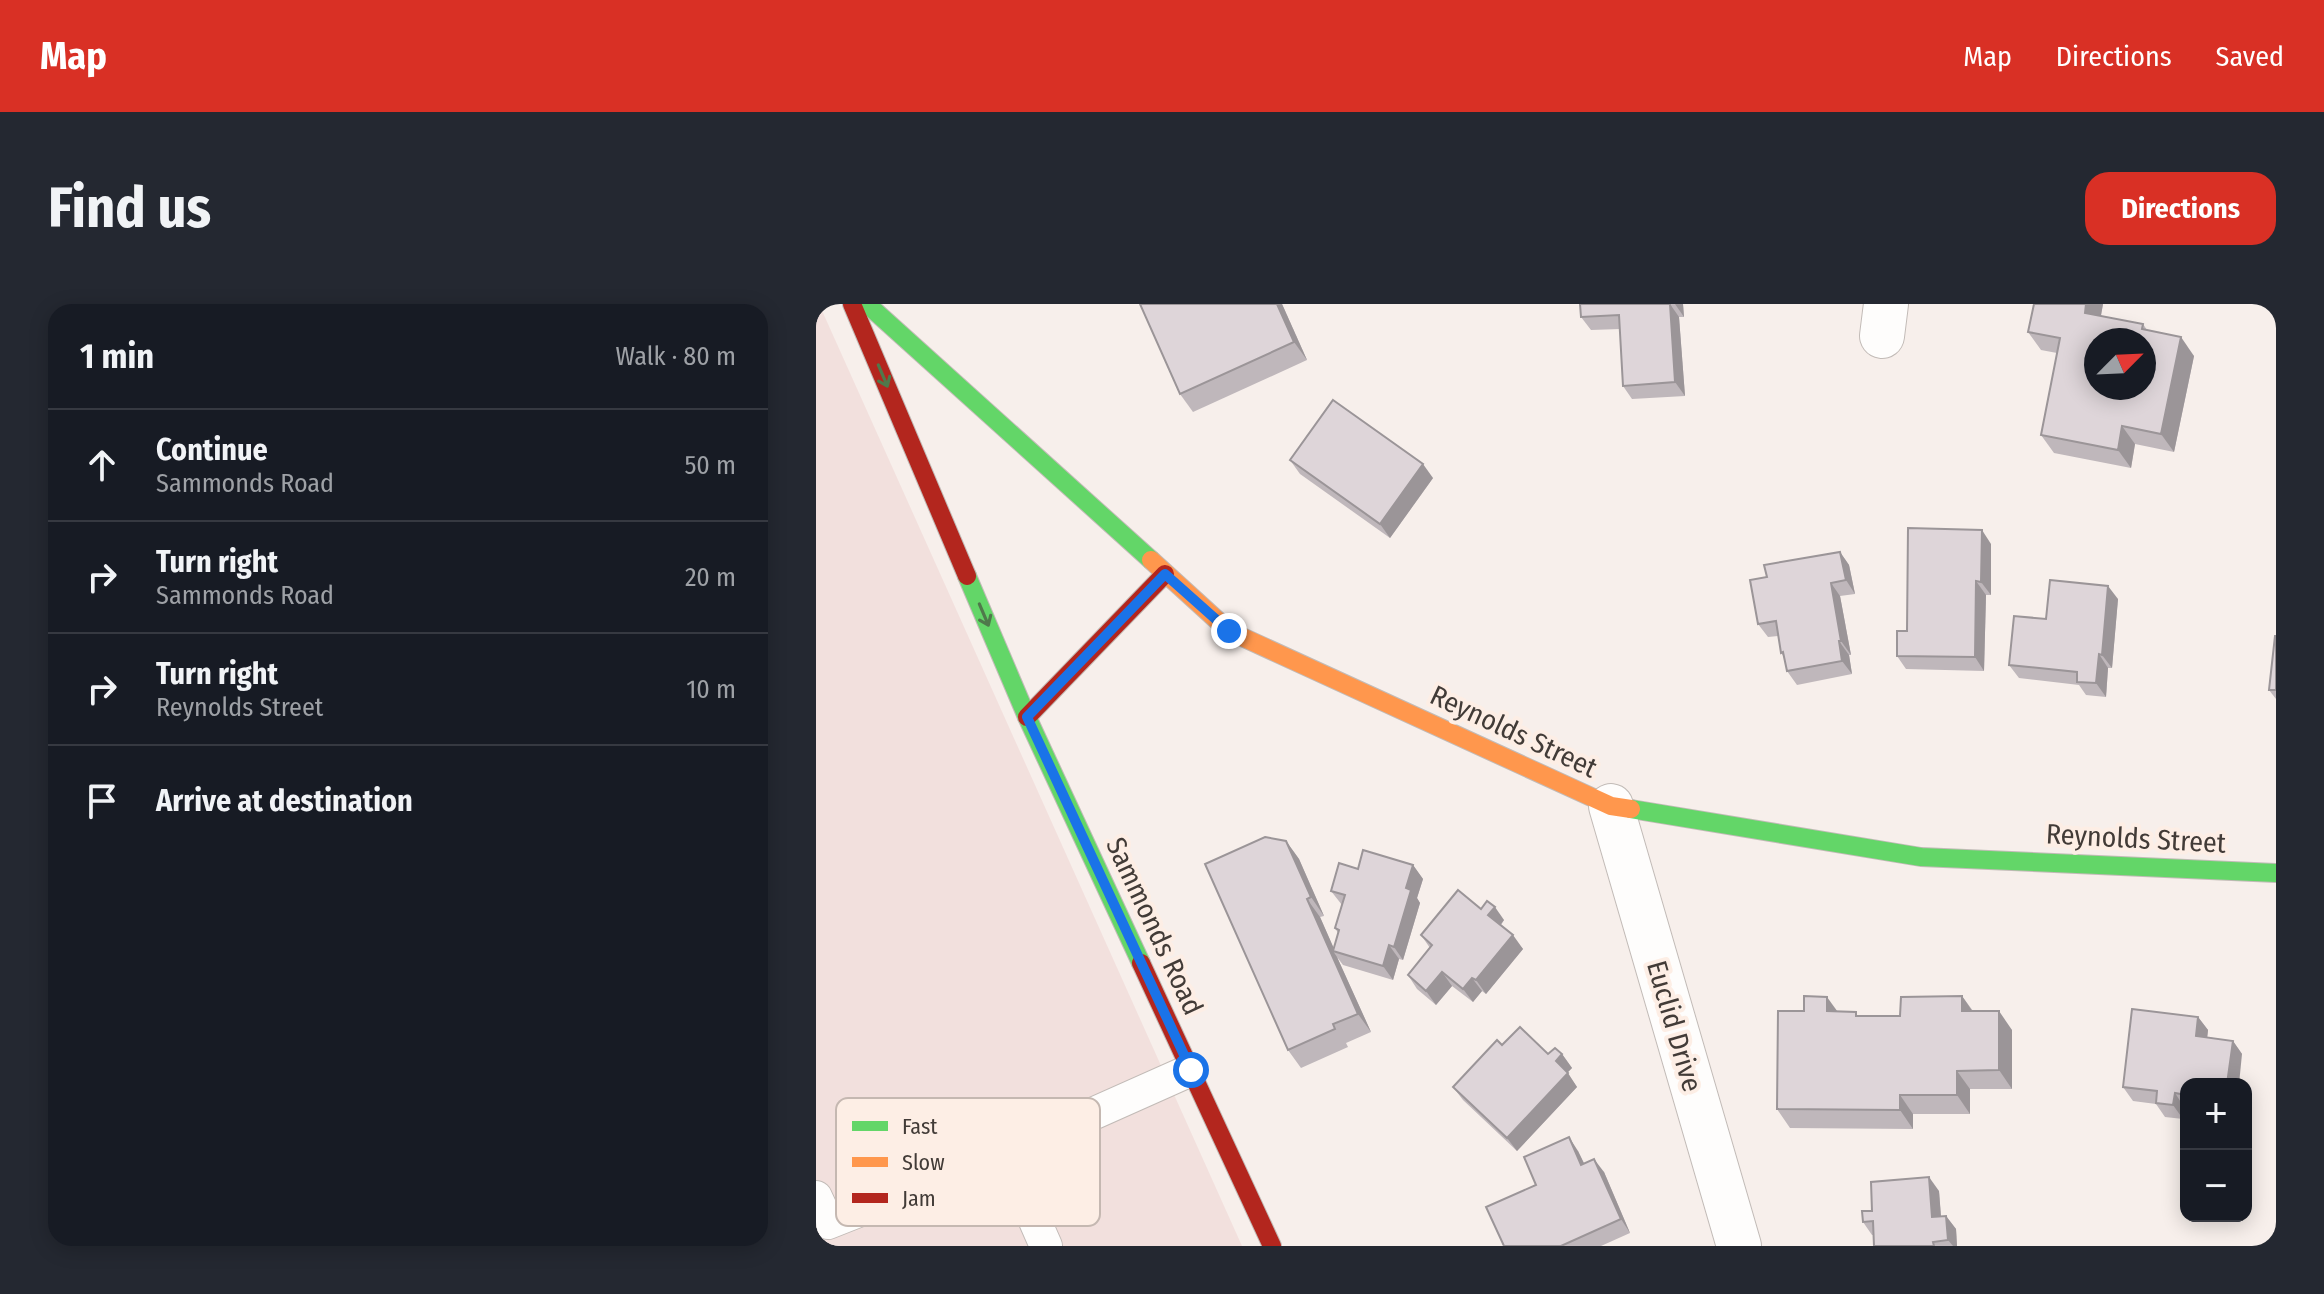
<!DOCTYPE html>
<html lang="en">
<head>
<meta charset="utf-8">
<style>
	:root { --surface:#171b24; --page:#242831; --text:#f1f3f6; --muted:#9ea1a6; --line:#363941; --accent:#d93025 }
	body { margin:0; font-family:"Fira Sans Condensed",sans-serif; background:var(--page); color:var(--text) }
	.controls { position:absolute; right:24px; bottom:24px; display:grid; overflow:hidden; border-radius:16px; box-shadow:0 4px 20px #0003 }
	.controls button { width:72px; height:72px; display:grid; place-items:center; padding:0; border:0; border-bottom:2px solid var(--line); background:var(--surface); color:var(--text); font:40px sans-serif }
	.compass { position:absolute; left:1268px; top:24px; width:72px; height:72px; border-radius:50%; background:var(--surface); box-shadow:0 4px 20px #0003; rotate:66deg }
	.stop { position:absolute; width:24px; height:24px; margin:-18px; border:6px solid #1a73e8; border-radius:50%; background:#fff }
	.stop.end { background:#1a73e8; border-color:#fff; box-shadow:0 2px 8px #0008 }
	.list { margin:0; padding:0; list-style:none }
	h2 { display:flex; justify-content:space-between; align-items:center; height:104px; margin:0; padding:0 32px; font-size:34px }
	h2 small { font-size:26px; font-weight:400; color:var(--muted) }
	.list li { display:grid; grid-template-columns:52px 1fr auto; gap:24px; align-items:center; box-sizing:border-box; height:112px; padding:0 32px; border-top:2px solid var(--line) }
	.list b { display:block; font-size:30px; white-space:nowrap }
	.list p { margin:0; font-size:26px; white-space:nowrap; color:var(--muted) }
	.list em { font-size:26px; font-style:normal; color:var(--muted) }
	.icon { flex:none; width:44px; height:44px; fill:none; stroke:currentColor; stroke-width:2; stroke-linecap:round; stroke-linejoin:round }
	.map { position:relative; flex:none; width:1460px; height:942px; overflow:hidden; border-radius:24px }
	header { display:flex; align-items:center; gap:48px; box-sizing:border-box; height:112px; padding:0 40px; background:var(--accent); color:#fff }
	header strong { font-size:38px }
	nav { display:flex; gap:44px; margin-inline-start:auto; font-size:28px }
	.intro { display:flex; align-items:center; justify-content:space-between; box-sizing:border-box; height:192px; padding:0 48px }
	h1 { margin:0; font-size:56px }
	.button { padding:20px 36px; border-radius:24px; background:var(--accent); color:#fff; font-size:28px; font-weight:700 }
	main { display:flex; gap:48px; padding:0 48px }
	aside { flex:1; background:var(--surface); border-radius:24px; box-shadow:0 4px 20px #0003 }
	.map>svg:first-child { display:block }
	.industrial { fill:#f2e0dd }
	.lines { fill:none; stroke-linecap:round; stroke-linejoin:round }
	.lane-casing { stroke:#c2bbb7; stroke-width:34 }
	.street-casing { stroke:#c2bbb7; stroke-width:46 }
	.fast-casing { stroke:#c2bbb7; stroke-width:20 }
	.slow-casing { stroke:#c2bbb7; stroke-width:20 }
	.jam-casing { stroke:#c2bbb7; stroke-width:20 }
	.lane { stroke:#fefdfc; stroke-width:32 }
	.street { stroke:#fefdfc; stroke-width:44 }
	.fast { stroke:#63d668; stroke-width:18 }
	.slow { stroke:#ff974d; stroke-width:18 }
	.jam { stroke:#b3261e; stroke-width:18 }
	.wall { fill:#bfb7bb }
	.shaded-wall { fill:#9b9598 }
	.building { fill:#ded5d9; stroke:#9b9598; stroke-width:2; fill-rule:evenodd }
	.oneway { stroke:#4f794b }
	.route { stroke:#1a73e8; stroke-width:10 }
	.labels { text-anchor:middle; stroke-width:8; stroke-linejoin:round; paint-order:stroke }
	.street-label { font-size:28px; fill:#423b37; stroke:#fdeee5 }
	.key { fill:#fdeee5; stroke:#c5b8b1; stroke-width:2 }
	.key-label { font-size:22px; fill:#423b37 }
</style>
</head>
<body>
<header>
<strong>Map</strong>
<nav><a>Map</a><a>Directions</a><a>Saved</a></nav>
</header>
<div class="intro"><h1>Find us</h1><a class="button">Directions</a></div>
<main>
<aside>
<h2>1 min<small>Walk · 80 m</small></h2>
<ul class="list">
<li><svg class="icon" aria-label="ahead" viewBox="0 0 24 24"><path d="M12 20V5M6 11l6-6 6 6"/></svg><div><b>Continue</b><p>Sammonds Road</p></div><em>50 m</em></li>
<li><svg class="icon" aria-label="right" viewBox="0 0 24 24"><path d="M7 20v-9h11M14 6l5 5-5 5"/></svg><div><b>Turn right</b><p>Sammonds Road</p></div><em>20 m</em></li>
<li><svg class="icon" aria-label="right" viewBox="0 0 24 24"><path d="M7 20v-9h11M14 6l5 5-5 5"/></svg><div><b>Turn right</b><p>Reynolds Street</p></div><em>10 m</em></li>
<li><svg class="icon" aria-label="arrive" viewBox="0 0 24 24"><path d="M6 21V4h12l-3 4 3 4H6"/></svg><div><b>Arrive at destination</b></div></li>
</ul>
</aside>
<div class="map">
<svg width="1460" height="942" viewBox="0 0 1460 942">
	<rect width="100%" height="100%" fill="#f7efeb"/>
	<!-- industrial -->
	<path class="industrial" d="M0,0H3L426,942H0Z"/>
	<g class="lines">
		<defs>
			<g id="lane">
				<path d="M0,893L12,919L189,849"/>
				<path d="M230,942L189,849L375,766"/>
			</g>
			<g id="street">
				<path d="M1066,32L1070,0"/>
				<path d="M795,502L923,942"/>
			</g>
			<g id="fast">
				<path d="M51,0L335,256"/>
				<path d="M151,272L211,413L325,659"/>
				<path d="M815,505L1105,553L1460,569"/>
			</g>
			<path id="slow" d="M335,256L413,327L795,502L815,505"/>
			<g id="jam">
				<path d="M36,0L151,272"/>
				<path d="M211,413L349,270"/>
				<path d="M325,659L456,942"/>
			</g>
		</defs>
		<!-- lane casing -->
		<use href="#lane" class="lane-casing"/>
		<!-- street casing -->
		<use href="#street" class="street-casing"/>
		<!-- fast casing -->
		<use href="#fast" class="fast-casing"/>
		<!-- slow casing -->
		<use href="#slow" class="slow-casing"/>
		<!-- jam casing -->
		<use href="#jam" class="jam-casing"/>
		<!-- lane -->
		<use href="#lane" class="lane"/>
		<!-- street -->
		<use href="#street" class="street"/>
		<!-- fast -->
		<use href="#fast" class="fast"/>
		<!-- slow -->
		<use href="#slow" class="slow"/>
		<!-- jam -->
		<use href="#jam" class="jam"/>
	</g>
	<!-- wall -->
	<g class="wall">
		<path d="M324,0H466L491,56L377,108L364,90Z"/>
		<path d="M764,0H867L868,13H863L869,92L816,95L807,82L804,25L775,26L765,13Z"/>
		<path d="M1287,0L1285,12L1327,20L1331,26L1378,52L1358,148L1319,140L1315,164L1238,149L1225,131L1241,49L1225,46L1212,28Z"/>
		<path d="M474,156L617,174L574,234L484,170Z"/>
		<path d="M1175,240V291H1170L1168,367L1090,365L1081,352Z"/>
		<path d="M1024,248L1033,261L1039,290L1024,292L1035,351H1033L1036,370L981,381L971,367L969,354L965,349L962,332L952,333L942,320L951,273Z"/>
		<path d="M1302,295L1296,364H1292L1290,393L1270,391L1263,381L1203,374L1193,361L1230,315Z"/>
		<path d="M1460,332V395L1453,386Z"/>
		<path d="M470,537L483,555L508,612L504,613L518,645L522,629L519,624L526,601L515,587L542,565L597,561L607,575L601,594L604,599L587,656L583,655L577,676L527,661L521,653L555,728L530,739L532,743L485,764L472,746Z"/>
		<path d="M665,605L688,616L685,621L707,645L670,690L666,687L657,698L636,682L620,701L601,685L592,671L614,644L605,631Z"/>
		<path d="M1146,692L1157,707L1196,726V785H1154V810H1097V825L974,824L961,805L1021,707L1043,712H1084Z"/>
		<path d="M1382,713L1392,726L1391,733L1417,737L1426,750L1370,780V803H1368L1367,815L1349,813L1340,800L1317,797L1307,783Z"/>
		<path d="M686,741L732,750H746L756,764L751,769L761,783L701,847L647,796L637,783Z"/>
		<path d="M762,847L768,859L788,868L814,929L785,942H688L720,881Z"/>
		<path d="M1123,887L1125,912H1130L1140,925L1141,942H1058V931H1056L1047,918L1056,907Z"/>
	</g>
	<!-- shaded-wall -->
	<g class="shaded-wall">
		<path d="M461,0H466L491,56L478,38Z"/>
		<path d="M854,0L863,13L869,92L859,78Z"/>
		<path d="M859,0H867L868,13Z"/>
		<path d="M1270,0H1287L1282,27L1269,9Z"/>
		<path d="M1365,33L1378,52L1358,148L1345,130Z"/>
		<path d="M1306,122L1319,140L1315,164L1302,146Z"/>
		<path d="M607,160L617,174L574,234L564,220Z"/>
		<path d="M1166,226L1175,240V291L1165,278Z"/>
		<path d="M1024,248L1033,261L1039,290L1030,276Z"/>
		<path d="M1160,277L1170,291L1168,367L1159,353Z"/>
		<path d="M1015,279L1024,292L1035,351L1025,337Z"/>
		<path d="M1292,282L1302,295L1296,364L1286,351Z"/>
		<path d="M1023,337L1033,351L1036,370L1026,357Z"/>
		<path d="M1283,350L1292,364L1290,393L1280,379Z"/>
		<path d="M470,537L483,555L508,612L495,593Z"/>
		<path d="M597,561L607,575L601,594L604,599L587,656L578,643L590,584Z"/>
		<path d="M491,595L504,613L519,647H517L521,653L555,728L542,710Z"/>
		<path d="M679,603L688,616L682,624L672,611Z"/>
		<path d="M697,631L707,645L670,690L660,676Z"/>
		<path d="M573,641L583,655L577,676L567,662Z"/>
		<path d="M626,668L636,682L620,701L610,687Z"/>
		<path d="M656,674L666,687L657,698L647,685Z"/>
		<path d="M1146,692L1159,711L1146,707Z"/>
		<path d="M1011,693L1024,711L1011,707Z"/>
		<path d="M1183,707L1196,726V785L1183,766Z"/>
		<path d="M1382,713L1392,726L1390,746L1380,732Z"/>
		<path d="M1417,737L1426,750L1423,780H1411Z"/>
		<path d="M746,750L756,764L749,771L740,757Z"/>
		<path d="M1141,767L1154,785V810L1141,791Z"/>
		<path d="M752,769L761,783L701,847L691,834Z"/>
		<path d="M1359,789L1368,803L1367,815L1357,801Z"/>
		<path d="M1084,791L1097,810V825L1084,806Z"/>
		<path d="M753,833L762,847L775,874L765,861Z"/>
		<path d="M778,855L788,868L814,929L805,915Z"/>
		<path d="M1113,873L1123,887L1126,926L1116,913Z"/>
		<path d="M1130,912L1140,925L1141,942H1137L1132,936Z"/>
	</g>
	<!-- building -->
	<g class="building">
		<path d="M324,0H461L478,38L364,90Z"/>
		<path d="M764,0H854L859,78L807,82L803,11L765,13Z"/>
		<path d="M1218,0H1270L1269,9L1327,20L1326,25L1365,33L1345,130L1306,122L1302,146L1225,131L1244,34L1212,28ZM1280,36H1328V84H1280Z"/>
		<path d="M517,96L607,160L564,220L474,156Z"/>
		<path d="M1092,224L1166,226L1165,278L1160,277L1159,353L1081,352V327H1091Z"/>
		<path d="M1024,248L1030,276L1015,279L1025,337H1023L1026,357L971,367L967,348L965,349L960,317L942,320L934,276L951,273L948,261Z"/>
		<path d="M1234,276L1292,282L1286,351L1283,350L1280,379L1261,378V368L1193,361L1198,312L1230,315Z"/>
		<path d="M1459,332H1460V386H1453Z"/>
		<path d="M449,533L470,537L495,593L491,595L542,710L517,720L519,725L472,746L389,560Z"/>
		<path d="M547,546L597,561L590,584L595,586L578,643L573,641L567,662L517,647L523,626L519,624L529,591L515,587L523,559L542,565Z"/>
		<path d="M642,586L665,605L671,597L679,603L672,611L697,631L660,676L656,674L647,685L626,668L610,687L592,671L616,641L605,631Z"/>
		<path d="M988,692L1011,693V707L1040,708V712H1084L1085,693L1146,692V707H1183V766L1141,767V791H1084V806L961,805L962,707H988Z"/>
		<path d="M1316,705L1382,713L1380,732L1417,737L1411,780H1370V791L1359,789L1357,801L1340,799L1341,787L1307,783Z"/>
		<path d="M704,723L732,750L739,744L746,750L740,757L752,769L691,834L637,783L681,736L686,741Z"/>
		<path d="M753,833L765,861L778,855L805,915L745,942H688L670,903L720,881L708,853Z"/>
		<path d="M1113,873L1116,913L1130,912L1132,936L1117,938L1118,942H1058L1057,917L1047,918L1046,907H1056L1055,878Z"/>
	</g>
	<!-- one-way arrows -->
	<defs><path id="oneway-shaft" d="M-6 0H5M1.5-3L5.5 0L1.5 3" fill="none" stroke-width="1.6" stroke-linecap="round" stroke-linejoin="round" transform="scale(2)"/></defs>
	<g class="oneway">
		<use href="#oneway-shaft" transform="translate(67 72) rotate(67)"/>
		<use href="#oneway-shaft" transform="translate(168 311) rotate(67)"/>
	</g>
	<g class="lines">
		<!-- route -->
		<path class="route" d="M375,766L211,413L349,270L413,327"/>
	</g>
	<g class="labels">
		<!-- street labels -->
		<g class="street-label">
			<text transform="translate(698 427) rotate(25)" y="10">Reynolds Street</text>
			<text transform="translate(1320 534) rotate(3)" y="10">Reynolds Street</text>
			<text transform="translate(339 622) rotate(65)" y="10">Sammonds Road</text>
			<text transform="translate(859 722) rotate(74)" y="10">Euclid Drive</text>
		</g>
	</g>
	<!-- legend -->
	<rect x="20" y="794" width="264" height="128" rx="12" class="key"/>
	<rect x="36" y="817" width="36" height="10" fill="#63d668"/>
	<rect x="36" y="853" width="36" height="10" fill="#ff974d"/>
	<rect x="36" y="889" width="36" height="10" fill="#b3261e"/>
	<g class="key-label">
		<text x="86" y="830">Fast</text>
		<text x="86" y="866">Slow</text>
		<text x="86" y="902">Jam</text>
	</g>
</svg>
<div class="controls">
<button>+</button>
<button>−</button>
</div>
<svg class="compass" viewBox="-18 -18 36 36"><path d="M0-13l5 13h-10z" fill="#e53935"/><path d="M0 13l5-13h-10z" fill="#9ea1a6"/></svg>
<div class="stop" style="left:375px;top:766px"></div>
<div class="stop end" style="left:413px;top:327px"></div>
</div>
</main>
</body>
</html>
